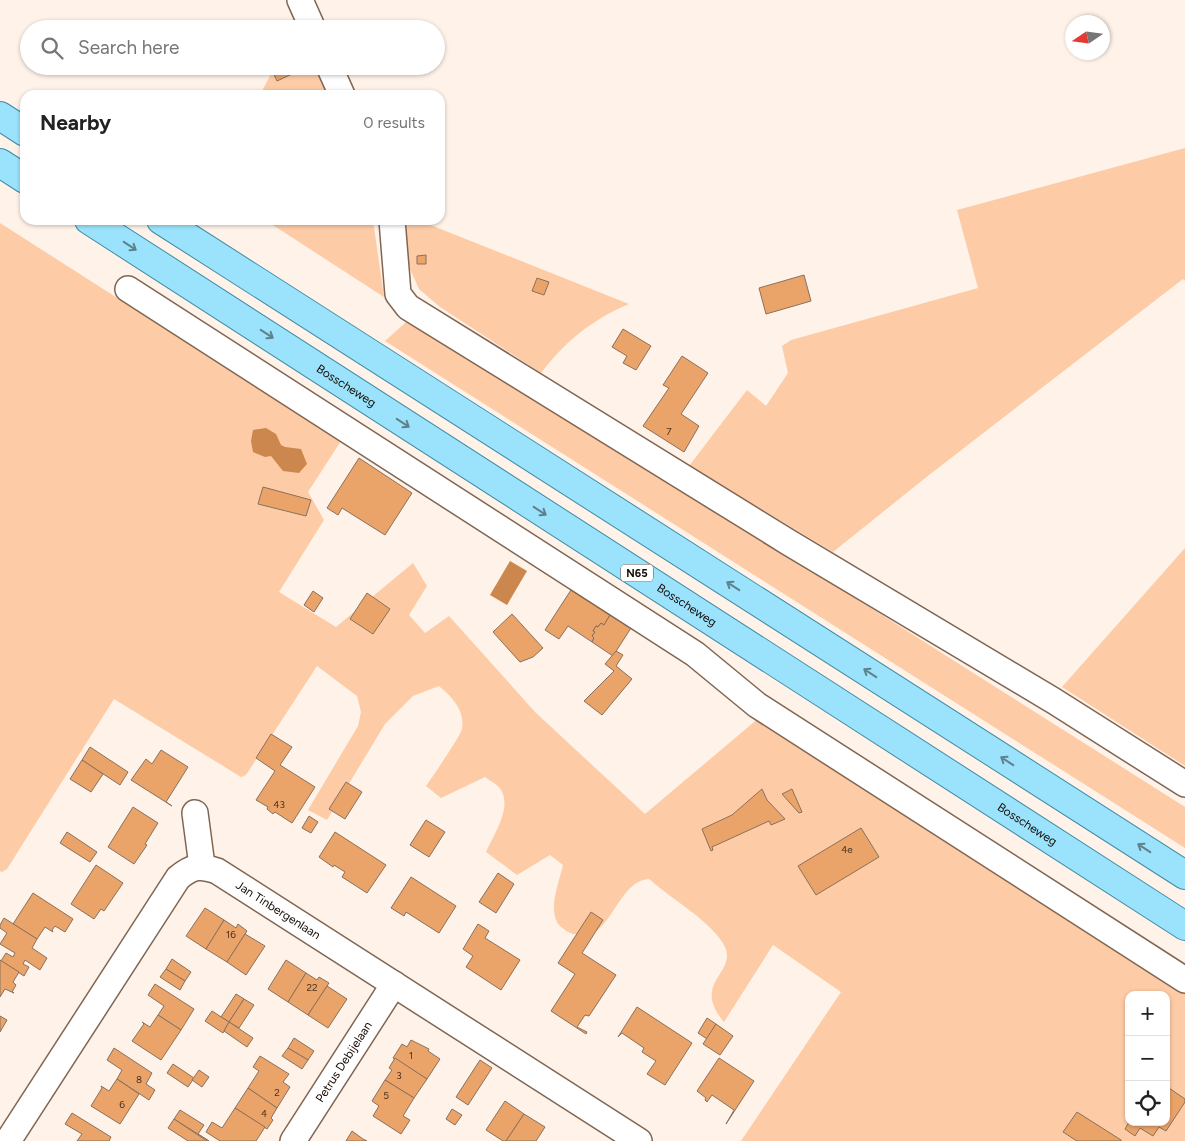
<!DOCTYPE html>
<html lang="en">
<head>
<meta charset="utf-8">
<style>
	:root { --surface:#fff; --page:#f6f6f6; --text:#222; --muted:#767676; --line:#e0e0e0 }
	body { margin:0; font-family:Figtree,sans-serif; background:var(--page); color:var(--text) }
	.controls { position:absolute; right:15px; bottom:15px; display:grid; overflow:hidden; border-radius:10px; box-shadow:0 1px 4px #0004 }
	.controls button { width:45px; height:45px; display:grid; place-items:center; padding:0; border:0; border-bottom:1px solid var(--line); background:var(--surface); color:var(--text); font:25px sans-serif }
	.compass { position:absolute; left:1065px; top:15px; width:45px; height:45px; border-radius:50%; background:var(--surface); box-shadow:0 1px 4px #0004; rotate:257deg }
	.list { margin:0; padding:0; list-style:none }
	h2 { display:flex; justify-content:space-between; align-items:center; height:65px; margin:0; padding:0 20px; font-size:21px }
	h2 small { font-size:16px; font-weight:400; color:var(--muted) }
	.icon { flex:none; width:28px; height:28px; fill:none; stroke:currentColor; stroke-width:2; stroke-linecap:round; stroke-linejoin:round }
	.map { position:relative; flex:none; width:1185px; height:1141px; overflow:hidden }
	.search { position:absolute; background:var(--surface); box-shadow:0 1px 4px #0004; left:20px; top:20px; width:425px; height:55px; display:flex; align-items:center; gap:12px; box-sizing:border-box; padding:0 18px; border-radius:28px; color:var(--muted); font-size:19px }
	.panel { position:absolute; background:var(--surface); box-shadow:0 1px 4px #0004; left:20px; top:90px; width:425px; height:135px; border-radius:15px }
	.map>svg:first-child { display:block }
	.green { fill:#fdcca6; fill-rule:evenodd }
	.water { fill:#cb874d }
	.building { fill:#eaa46a; stroke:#8a705c }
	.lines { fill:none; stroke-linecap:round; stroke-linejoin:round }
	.minor-casing { stroke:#806652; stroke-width:28 }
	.major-casing { stroke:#418ba4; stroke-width:30 }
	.minor { stroke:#fff; stroke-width:25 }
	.major { stroke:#9be3fc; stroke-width:28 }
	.oneway { stroke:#5e818c }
	.labels { text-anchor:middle; stroke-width:5; stroke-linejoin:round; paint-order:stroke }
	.number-label { font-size:10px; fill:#4a301e }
	.shield { fill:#fff; stroke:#5a544f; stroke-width:1 }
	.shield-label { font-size:11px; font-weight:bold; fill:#140a04 }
	.street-label { font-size:12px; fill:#140a04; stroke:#fff }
</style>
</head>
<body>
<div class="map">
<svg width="1185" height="1141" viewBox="0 0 1185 1141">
	<rect width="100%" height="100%" fill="#fef2e9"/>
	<!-- green -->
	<g class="green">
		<path d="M275,66H314L327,95H260Z"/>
		<path d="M1185,148V281L1183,279L929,475L833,552L689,466L747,390L766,406L788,373L782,346L791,340L978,288L957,210Z"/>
		<path d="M265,220H373L384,297Z"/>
		<path d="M418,220L629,304C591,320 566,341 541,373L440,307L419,289L410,269L402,231L411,221Z"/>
		<path d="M0,223L341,441L308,492L324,520L279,592L336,627L413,563L427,586L409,615L425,633L449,616L535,712L645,814L760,717L1185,988V1141H741L841,992L773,945L724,1022C690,982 739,973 724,945C711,921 670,898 649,879C617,881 611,940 580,935C574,934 570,934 565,930C563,928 558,925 557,922C549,906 559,882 563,865L550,855L517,875L486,852C494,834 515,804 498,786C494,783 489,780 485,777L441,798L426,786C433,776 460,737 462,729C465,710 452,697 439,686L413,696L385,724L327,820L308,810L358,726L361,712L357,696L317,666L246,775L241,777L114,699L7,869L2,872L0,871ZM1129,995H1166V1122H1129Z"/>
		<path d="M414,315L762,539L1185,807V848L385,341Z"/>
		<path d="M1185,548V766L1062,687Z"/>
	</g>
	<!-- water -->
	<g class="water">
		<path d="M266,428L276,434L281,445L285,447L301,449L307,464L299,473L283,471L271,456L265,457L253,452L251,441L253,430Z"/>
		<path d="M510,561L527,571L507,605L490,595Z"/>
	</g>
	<!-- building -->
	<g class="building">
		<path d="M275,66H306L307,67L277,81L271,68Z"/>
		<path d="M426,255V264H417V256Z"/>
		<path d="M804,275L811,301L766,314L759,288Z"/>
		<path d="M537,278L549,282L544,295L532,291Z"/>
		<path d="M623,329L651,346L636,370L623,363L627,356L612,347Z"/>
		<path d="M682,356L708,373L681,414L699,426L684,452L643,426L669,388L663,385Z"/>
		<path d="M359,458L412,493L385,535L342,508L338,515L327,508Z"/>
		<path d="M263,487L311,500L306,516L258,504Z"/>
		<path d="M571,590L610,615L604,625L601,623L598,627L596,626L593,631L595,632L592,636L594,638L592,642L568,626L559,639L545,630Z"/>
		<path d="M313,591L323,598L314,612L304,605Z"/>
		<path d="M367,593L390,609L373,634L350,619Z"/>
		<path d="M512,614L543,648L533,657L520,662L493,632Z"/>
		<path d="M610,615L631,628L613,656L592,642L594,638L592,636L595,632L593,631L596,626L598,627L601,623L604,625Z"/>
		<path d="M616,651L623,655L616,666L632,679L602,715L584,701L614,671L605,664Z"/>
		<path d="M271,734L292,747L280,765L315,787L292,823L275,812L273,814L267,809L268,807L256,800L275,771L256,758Z"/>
		<path d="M90,747L128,772L120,785L82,760Z"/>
		<path d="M161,750L188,767L166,802L172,806L131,780L146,759L152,764Z"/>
		<path d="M82,760L103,774L91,792L70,779Z"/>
		<path d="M346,782L362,792L345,819L329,809Z"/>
		<path d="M762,789L767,800L785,819L771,825L769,821L712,847L713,850L711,851L702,829L732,815Z"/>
		<path d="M792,789L802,812L799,813L782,794Z"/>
		<path d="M133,807L158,823L145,844L147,845L134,864L108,847Z"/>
		<path d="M309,816L318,822L311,833L302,828Z"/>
		<path d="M426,820L445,832L429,857L410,845Z"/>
		<path d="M861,828L879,857L816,895L798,866Z"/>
		<path d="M67,832L97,852L90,862L60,843Z"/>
		<path d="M335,832L386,865L367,893L342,877L345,872L334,865L333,867L319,857Z"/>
		<path d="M96,865L123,883L104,911L101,909L94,919L71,904Z"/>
		<path d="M498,873L514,884L496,913L479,902Z"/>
		<path d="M411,877L456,906L439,933L406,912L404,916L391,908Z"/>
		<path d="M33,893L73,919L65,932L55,926L52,930L53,932L45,927L37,939L13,924Z"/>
		<path d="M205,908L224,920L206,949L186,936Z"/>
		<path d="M591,912L603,920L582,953L616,975L589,1016L585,1015L577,1027L587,1032L586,1034L551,1011L575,974L558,963Z"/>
		<path d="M4,918L37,939L32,948L47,958L40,970L25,960L23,964L29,967L24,976L1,961L6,953L13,957L15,953L0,944L7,933L0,928V925Z"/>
		<path d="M224,920L236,928L238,924L247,931L227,962L206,949Z"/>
		<path d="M478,924L489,931L485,938L520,960L501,990L466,967L473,956L463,949Z"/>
		<path d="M245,934L265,946L246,975L227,962Z"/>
		<path d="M172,959L191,972L185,981L166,969Z"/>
		<path d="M0,960L19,972L13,982L16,985L12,992L14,993L5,989L0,997Z"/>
		<path d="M286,960L306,973L288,1002L268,989Z"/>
		<path d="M166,969L185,981L180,990L160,977Z"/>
		<path d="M306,973L317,980L319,977L329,983L308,1015L288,1002Z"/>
		<path d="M155,984L194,1009L181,1030L158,1015L164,1006L148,995Z"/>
		<path d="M327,986L347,999L328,1028L308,1015Z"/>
		<path d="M236,994L244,999L229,1022L221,1017Z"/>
		<path d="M244,999L254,1005L239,1028L229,1022Z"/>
		<path d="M637,1007L692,1043L665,1085L647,1074L656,1061L642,1052L644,1048L622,1033L618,1037Z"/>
		<path d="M212,1011L229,1022L223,1033L205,1021Z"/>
		<path d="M158,1015L181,1030L161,1060L132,1041L144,1024L142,1022L150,1027Z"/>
		<path d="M0,1016L7,1020L0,1032Z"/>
		<path d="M707,1018L716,1024L707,1039L698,1033Z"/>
		<path d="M229,1022L253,1038L247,1047L224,1031Z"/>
		<path d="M716,1024L733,1036L720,1055L703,1044Z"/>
		<path d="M294,1038L314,1051L308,1060L288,1048Z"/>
		<path d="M411,1040L429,1049L428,1051L440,1059L427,1079L393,1058L402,1044L407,1047Z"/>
		<path d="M114,1048L152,1073L146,1084L155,1090L149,1100L117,1079L122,1070L107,1060Z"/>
		<path d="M288,1048L308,1060L302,1069L282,1056Z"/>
		<path d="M260,1056L289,1074L283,1082L290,1087L277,1108L248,1088L259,1071L253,1067Z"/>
		<path d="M395,1058L427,1079L414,1098L385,1080L392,1070L389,1068Z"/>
		<path d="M719,1058L754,1081L726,1124L734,1110L712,1095L707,1102L705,1100L706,1098L697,1091Z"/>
		<path d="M480,1060L492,1068L468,1105L456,1097Z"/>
		<path d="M173,1064L194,1078L188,1087L167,1073Z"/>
		<path d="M199,1070L209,1077L202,1087L192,1080Z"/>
		<path d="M117,1079L139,1094L120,1124L91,1106L102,1088L101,1086L109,1091Z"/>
		<path d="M385,1080L414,1098L403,1116L410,1120L401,1134L373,1116L379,1106L372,1101Z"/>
		<path d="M1166,1086L1185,1099V1102L1166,1131L1159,1127L1153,1136L1140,1128L1135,1136L1125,1129L1129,1122H1166Z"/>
		<path d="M248,1088L277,1108L271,1118L273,1120L267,1129L235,1108Z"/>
		<path d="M505,1101L524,1114L506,1141H503L486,1130Z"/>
		<path d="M235,1108L265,1127L256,1141H220L206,1132L212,1122L222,1128Z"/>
		<path d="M452,1109L462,1115L455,1125L446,1119Z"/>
		<path d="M180,1110L204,1125L198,1134L209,1141L174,1119Z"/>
		<path d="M1077,1112L1121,1140V1141H1077L1063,1132Z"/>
		<path d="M72,1113L111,1137L109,1141H77L82,1134L65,1124Z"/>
		<path d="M524,1114L545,1127L536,1141H506Z"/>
		<path d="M174,1119L207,1141H188L168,1128Z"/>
		<path d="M352,1131L363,1139L367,1141H346Z"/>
	</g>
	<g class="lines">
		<defs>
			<g id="minor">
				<path d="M300,0L313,29"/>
				<path d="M329,66L342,95"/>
				<path d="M392,220L398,294L408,307L788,542L1054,701L1185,784"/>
				<path d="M128,289L695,654L757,705L1185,980"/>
				<path d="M195,813L202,866"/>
				<path id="s1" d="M8,1141L178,878C192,866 200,865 217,871L639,1141"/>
				<path id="s2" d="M293,1141L394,984"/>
			</g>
			<g id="major">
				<path d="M0,116L25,132"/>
				<path d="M0,163L25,179"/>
				<path id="s3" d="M89,220L1185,926"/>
				<path d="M161,220L1185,875"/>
			</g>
		</defs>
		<!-- minor casing -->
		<use href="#minor" class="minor-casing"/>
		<!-- major casing -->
		<use href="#major" class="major-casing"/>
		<!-- minor -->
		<use href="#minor" class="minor"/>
		<!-- major -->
		<use href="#major" class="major"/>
	</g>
	<!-- one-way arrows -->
	<defs><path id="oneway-shaft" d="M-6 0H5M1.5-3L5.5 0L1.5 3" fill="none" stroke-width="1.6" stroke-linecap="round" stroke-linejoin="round" transform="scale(1.25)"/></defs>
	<g class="oneway">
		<use href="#oneway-shaft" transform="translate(130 246) rotate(33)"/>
		<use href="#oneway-shaft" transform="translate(267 334) rotate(33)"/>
		<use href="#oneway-shaft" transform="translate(403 423) rotate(33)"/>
		<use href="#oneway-shaft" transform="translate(540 511) rotate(33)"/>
		<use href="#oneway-shaft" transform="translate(733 586) rotate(-147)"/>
		<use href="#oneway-shaft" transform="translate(870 673) rotate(-147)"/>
		<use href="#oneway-shaft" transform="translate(1007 761) rotate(-147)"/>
		<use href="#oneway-shaft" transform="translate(1144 848) rotate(-147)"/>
	</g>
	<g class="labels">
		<!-- number labels -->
		<g class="number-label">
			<text x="669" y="435">7</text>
			<text x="279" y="808">43</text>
			<text x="847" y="853">4e</text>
			<text x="231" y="938">16</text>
			<text x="312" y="991">22</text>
			<text x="411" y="1059">1</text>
			<text x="399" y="1079">3</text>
			<text x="139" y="1083">8</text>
			<text x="277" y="1096">2</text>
			<text x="386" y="1099">5</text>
			<text x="122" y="1108">6</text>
			<text x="264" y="1117">4</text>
		</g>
		<!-- shield labels -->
		<rect class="shield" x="621" y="564.5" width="32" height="17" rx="4"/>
		<g class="shield-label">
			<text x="637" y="577">N65</text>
		</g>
		<!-- street labels -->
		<g class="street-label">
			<text dy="4" stroke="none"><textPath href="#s3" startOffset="306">Bosscheweg</textPath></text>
			<text dy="4" stroke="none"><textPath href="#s3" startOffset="711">Bosscheweg</textPath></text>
			<text dy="4" stroke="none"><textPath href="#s3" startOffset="1116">Bosscheweg</textPath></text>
			<text dy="4" stroke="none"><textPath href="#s1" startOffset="428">Jan Tinbergenlaan</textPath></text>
			<text dy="4" stroke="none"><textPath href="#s2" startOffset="94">Petrus Debijelaan</textPath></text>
		</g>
	</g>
</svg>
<div class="controls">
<button>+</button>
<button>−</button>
<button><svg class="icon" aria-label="locate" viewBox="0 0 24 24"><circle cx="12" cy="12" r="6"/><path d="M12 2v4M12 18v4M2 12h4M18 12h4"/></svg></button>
</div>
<svg class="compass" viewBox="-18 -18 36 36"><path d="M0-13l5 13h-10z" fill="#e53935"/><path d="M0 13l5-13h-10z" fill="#767676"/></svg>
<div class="search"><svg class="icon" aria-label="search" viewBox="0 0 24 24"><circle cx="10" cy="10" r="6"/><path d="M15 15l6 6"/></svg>Search here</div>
<section class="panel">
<h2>Nearby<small>0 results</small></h2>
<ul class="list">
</ul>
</section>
</div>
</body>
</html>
